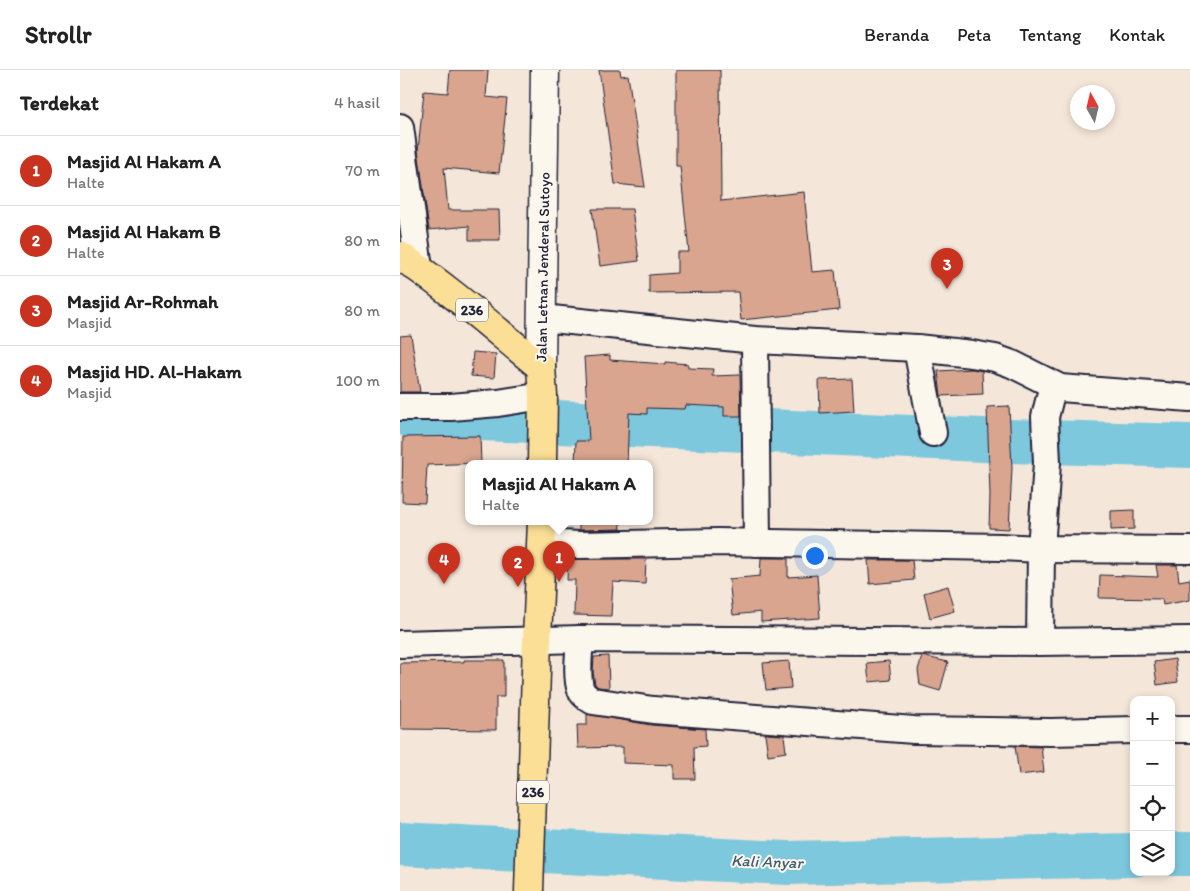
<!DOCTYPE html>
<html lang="id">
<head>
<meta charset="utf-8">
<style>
	:root { --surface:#fff; --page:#f6f6f6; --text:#222; --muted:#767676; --line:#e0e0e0; --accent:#c8321e }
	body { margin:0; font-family:Itim,sans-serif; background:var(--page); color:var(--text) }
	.controls { position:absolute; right:15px; bottom:15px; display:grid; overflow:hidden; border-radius:10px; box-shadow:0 2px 8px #0003 }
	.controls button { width:45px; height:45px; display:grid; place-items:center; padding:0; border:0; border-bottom:1px solid var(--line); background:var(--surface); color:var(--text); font:25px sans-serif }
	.compass { position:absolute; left:670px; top:15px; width:45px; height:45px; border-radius:50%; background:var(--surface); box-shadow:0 2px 8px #0003; rotate:352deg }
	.you { position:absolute; left:414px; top:485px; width:18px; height:18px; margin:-12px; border:4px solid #fff; border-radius:50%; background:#1a73e8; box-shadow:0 0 0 8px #1a73e833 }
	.badge { display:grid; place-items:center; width:32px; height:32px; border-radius:50%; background:var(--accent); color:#fff; font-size:16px; font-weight:700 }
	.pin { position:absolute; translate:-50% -41px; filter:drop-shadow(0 1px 2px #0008) }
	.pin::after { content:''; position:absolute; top:26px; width:18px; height:15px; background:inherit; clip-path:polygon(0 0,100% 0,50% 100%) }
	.popup { position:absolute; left:65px; top:390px; width:188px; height:65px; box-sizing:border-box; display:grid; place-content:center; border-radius:10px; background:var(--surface); filter:drop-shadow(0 1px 4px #0005); font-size:16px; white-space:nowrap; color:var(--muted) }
	.popup b { font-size:19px; color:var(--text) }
	.popup::after { content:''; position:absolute; left:50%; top:100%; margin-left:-10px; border:10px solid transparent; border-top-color:var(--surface) }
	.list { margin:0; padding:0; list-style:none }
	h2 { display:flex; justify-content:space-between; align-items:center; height:65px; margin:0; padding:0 20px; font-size:21px }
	h2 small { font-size:16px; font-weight:400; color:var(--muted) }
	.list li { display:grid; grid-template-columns:32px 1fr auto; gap:15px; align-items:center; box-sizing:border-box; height:70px; padding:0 20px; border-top:1px solid var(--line) }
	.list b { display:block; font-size:19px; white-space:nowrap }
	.list p { margin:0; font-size:16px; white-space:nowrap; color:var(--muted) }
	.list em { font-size:16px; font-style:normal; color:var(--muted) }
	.icon { flex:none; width:28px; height:28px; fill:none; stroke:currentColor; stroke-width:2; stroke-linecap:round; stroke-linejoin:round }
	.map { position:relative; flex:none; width:790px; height:821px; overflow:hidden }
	header { display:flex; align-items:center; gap:30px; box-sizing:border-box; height:70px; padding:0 25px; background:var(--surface); border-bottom:1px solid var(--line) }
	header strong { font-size:24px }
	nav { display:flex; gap:28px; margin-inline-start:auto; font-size:18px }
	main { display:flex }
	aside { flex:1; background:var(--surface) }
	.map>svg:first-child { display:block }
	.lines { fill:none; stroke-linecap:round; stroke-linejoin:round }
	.river { stroke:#7ec8de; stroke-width:44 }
	.building { fill:#d9a58e; stroke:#22223b }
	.minor-casing { stroke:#22223b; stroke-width:30 }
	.secondary-casing { stroke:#22223b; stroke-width:31 }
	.primary-casing { stroke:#22223b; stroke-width:31 }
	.minor { stroke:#fbf7ec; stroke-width:26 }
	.secondary { stroke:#fbf7ec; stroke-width:28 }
	.primary { stroke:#fbdf96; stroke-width:28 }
	.labels { text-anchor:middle; stroke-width:4; stroke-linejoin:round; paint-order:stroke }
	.shield { fill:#fbf7ec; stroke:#636270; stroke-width:1 }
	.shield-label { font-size:14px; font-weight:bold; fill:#22223b }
	.street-label { font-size:15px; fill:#22223b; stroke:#fbf7ec }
	.water-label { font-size:16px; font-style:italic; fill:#425c74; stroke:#fbf7ec }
</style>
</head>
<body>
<header>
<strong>Strollr</strong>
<nav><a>Beranda</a><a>Peta</a><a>Tentang</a><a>Kontak</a></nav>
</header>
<main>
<aside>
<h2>Terdekat<small>4 hasil</small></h2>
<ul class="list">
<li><span class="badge">1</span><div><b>Masjid Al Hakam A</b><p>Halte</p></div><em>70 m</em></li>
<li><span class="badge">2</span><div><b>Masjid Al Hakam B</b><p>Halte</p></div><em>80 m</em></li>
<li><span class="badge">3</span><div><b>Masjid Ar-Rohmah</b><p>Masjid</p></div><em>80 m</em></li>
<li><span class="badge">4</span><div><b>Masjid HD. Al-Hakam</b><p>Masjid</p></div><em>100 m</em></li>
</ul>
</aside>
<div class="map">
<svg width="790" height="821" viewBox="0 0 790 821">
	<rect width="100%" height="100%" fill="#f4e7d9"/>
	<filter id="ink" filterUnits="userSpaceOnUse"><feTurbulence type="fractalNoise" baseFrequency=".02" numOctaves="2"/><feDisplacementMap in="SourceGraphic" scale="10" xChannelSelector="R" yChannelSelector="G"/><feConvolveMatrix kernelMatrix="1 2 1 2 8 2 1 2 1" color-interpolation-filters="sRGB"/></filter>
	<g filter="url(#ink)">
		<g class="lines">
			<!-- river -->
			<g class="river">
				<path d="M11,346L607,371L790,376"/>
				<path d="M0,774L387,793L734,785"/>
				<path d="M771,784H790"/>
			</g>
		</g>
		<!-- building -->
		<g class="building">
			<path d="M50,0H88L86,27L107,29L99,103L44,98L48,140H99L100,170H69V156L29,160L18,80L24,21L48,23Z"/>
			<path d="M199,0H220L221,6L228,5L245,117L215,114Z"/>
			<path d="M276,0H320L321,131L404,122L412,202L435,200L439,240L341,250L338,222L249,223V205L277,203V182H289L280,96H276Z"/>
			<path d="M192,139H232L239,191L200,196Z"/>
			<path d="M11,265L20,322H0V266Z"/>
			<path d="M73,282L96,284L94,308L71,306Z"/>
			<path d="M210,285V290L265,294V292L288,294V298L313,299L312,306L340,305L341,346H324V337L286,335L285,339L247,338V344L229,343L227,393H175L176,371H189L184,287Z"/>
			<path d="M573,299L582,301L583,324L541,326L538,301Z"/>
			<path d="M452,309L454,341L420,343L419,310Z"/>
			<path d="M609,336L612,398L609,459L589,458L590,425L587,337Z"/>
			<path d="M80,366L81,393L27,395L25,433L2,432L3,367Z"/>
			<path d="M734,440V459L711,460V441Z"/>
			<path d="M179,451H220L221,459L179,460Z"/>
			<path d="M361,488H388V507L417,505L420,548L361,552V542L333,545L329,509L360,506Z"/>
			<path d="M168,489H246L245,514L213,512L211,546L174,545L175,510H167Z"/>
			<path d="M468,490H512L514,510L470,514Z"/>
			<path d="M756,495H777L779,511L790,509V530L763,535L762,529L699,528L700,505L758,507Z"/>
			<path d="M548,516L555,541L530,548L524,523Z"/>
			<path d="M208,586L209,618L198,617L195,614L193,602L194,587Z"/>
			<path d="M522,586L548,592L540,621L520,615L518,600Z"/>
			<path d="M775,589L778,612L757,615L754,592Z"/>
			<path d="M64,590H104V627H96V660L0,659V593L64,592Z"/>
			<path d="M389,591L391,618L366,620L363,593Z"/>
			<path d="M489,591L491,610L469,612L467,593Z"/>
			<path d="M187,644L251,655L305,659L306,676L294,677L295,709H274V695L223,693V677L178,678L177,655H187Z"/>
			<path d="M365,664L384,665L386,682L368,685Z"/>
			<path d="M615,676L641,677L644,702L619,705Z"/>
		</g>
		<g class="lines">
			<defs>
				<g id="minor">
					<path d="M0,57L19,198"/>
					<path d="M142,248L355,270L517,278L572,284L595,288L612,294L660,318L790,328"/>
					<path d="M355,270L357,473"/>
					<path d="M517,278L533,363"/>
					<path d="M0,337H51L98,333L143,326"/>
					<path d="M142,473L179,475L318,472L601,477L641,479L790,480"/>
					<path d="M180,569C179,583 176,608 181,620C183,625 188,628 193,631L253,640L514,660L651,662L734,660"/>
					<path d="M640,572L641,479L647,393L645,347L653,315"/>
					<path d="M0,574L180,569L640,572L790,570"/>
					<path d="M771,659H790"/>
				</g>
				<path id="secondary" d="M141,297L145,0"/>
				<g id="primary">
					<path d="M0,186C50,219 94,259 141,297L143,326L142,393"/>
					<path d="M129,821L137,570L142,451"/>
				</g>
			</defs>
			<!-- minor casing -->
			<use href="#minor" class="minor-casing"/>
			<!-- secondary casing -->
			<use href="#secondary" class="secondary-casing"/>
			<!-- primary casing -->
			<use href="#primary" class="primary-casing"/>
			<!-- minor -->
			<use href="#minor" class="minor"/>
			<!-- secondary -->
			<use href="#secondary" class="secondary"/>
			<!-- primary -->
			<use href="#primary" class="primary"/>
		</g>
	</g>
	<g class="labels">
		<!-- shield labels -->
		<g class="shield">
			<rect x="56" y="228.5" width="32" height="23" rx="4"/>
			<rect x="117" y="710.5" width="32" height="23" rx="4"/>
		</g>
		<g class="shield-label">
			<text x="72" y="245">236</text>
			<text x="133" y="727">236</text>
		</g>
		<!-- street labels -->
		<g class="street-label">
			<text transform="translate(143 197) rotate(-89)" y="5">Jalan Letnan Jenderal Sutoyo</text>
		</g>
		<!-- water labels -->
		<g class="water-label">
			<text transform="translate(367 791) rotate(2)" y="6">Kali Anyar</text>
		</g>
	</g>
</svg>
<div class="controls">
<button>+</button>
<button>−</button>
<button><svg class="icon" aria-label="locate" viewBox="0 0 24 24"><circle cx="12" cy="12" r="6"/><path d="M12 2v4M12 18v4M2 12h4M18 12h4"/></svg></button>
<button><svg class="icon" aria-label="layers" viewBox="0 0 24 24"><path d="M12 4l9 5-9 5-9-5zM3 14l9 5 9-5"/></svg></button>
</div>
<svg class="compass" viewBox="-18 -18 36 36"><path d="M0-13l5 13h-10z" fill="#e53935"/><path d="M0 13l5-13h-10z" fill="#767676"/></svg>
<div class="you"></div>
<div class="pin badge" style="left:159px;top:512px">1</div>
<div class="popup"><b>Masjid Al Hakam A</b>Halte</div>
<div class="pin badge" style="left:118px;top:517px">2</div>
<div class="pin badge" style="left:547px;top:219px">3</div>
<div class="pin badge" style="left:44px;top:514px">4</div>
</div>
</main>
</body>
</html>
